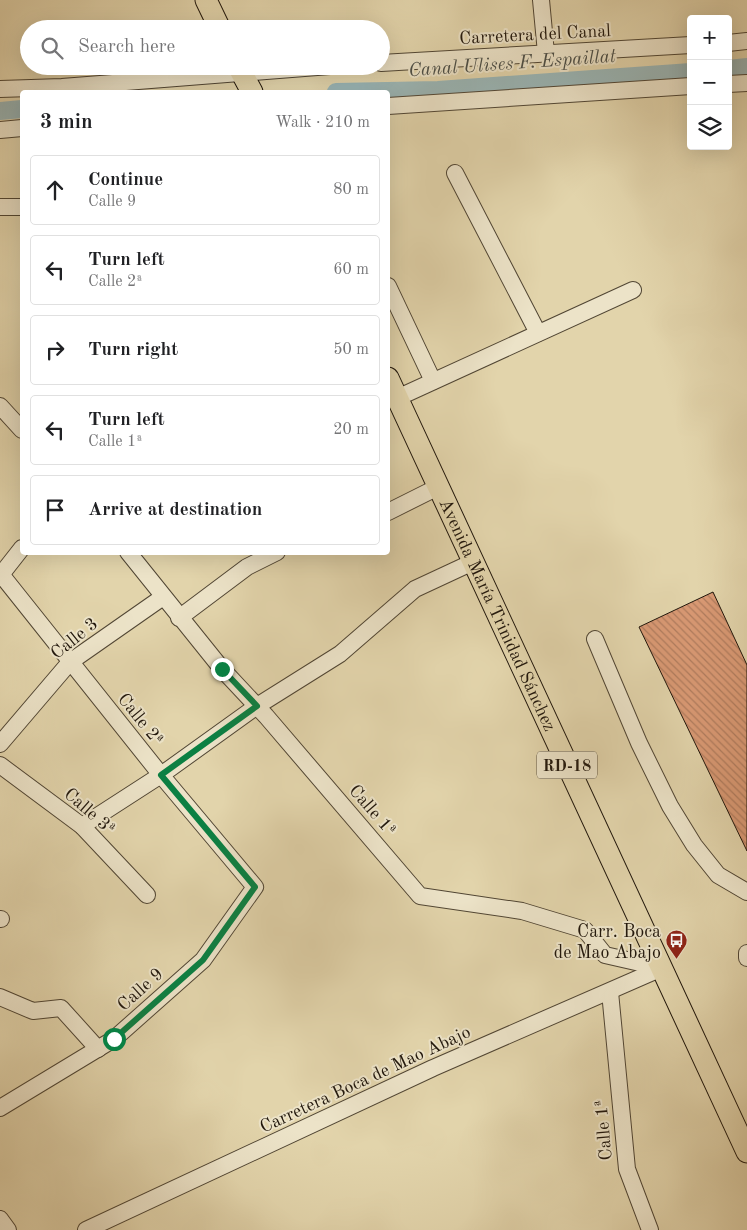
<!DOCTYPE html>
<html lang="en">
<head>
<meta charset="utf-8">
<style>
	:root { --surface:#fff; --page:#f6f6f6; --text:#202124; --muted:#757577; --line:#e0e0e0 }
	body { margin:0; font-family:"Old Standard TT",serif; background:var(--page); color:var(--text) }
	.controls { position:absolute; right:15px; top:15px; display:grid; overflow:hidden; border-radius:5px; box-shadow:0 5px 20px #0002 }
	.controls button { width:45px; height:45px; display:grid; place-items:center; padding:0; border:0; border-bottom:1px solid var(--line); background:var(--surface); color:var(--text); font:25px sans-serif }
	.stop { position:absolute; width:15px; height:15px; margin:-11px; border:4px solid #0b8043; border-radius:50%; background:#fff }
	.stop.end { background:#0b8043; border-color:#fff; box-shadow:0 1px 5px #0008 }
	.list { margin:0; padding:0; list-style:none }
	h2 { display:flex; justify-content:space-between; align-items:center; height:65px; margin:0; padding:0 20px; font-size:21px }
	h2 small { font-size:16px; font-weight:400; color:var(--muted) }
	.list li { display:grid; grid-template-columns:32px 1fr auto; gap:15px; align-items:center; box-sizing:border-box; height:70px; margin:0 10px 10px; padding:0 10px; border:1px solid var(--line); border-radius:5px }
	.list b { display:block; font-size:19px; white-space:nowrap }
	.list p { margin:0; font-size:16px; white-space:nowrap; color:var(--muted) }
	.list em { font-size:16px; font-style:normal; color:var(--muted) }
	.icon { flex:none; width:28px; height:28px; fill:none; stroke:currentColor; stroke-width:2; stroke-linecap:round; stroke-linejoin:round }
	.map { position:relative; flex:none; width:747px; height:1230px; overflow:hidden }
	.search { position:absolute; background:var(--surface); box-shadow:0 5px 20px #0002; left:20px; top:20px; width:370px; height:55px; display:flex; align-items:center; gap:12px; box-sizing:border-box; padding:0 18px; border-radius:28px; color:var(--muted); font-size:19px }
	.panel { position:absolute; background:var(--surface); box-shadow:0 5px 20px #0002; left:20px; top:90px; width:370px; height:465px; border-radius:5px }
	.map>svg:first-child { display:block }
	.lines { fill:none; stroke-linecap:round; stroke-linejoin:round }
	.canal { stroke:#9ab5b5; stroke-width:18 }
	.building { fill:url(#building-back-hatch); stroke:#21170c }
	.minor-casing { stroke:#514634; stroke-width:18 }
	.major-casing { stroke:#21170c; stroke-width:23 }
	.minor { stroke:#ece3c8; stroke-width:16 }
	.major { stroke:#e2d4ab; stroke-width:21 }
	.route { stroke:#0b8043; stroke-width:6 }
	.labels { text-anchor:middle; stroke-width:4; stroke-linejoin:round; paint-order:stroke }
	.shield { fill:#ece3c8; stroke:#5e5444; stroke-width:1 }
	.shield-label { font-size:16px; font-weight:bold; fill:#21170c }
	.street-label { font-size:18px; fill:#21170c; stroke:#ece3c8 }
	.poi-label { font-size:18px; fill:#21170c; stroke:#ece3c8; text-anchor:end }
	.water-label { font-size:19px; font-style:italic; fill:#4b4e47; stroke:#ece3c8 }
</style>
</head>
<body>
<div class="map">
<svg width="747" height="1230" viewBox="0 0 747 1230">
	<defs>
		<pattern id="building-back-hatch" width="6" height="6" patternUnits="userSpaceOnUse" patternTransform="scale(1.25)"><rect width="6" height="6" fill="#d99974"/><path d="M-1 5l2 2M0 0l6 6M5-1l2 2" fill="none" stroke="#b07c5e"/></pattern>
	</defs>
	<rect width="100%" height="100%" fill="#e2d4ab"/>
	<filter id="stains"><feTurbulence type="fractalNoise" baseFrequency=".004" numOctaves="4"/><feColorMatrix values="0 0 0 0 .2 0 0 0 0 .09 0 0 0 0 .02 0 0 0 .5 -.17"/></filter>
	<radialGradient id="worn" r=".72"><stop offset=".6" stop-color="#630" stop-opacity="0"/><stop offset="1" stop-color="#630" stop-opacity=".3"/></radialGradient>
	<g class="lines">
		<!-- canal -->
		<g class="canal">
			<path d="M728,69L747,67"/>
			<path d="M336,92L438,90L691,72"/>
			<path d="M0,111L22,109"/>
		</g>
	</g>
	<!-- building -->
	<path class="building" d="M713,592L747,665V851L639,627Z"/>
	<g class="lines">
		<defs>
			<g id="minor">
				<path d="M541,0L546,53"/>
				<path d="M728,43L747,41"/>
				<path d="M381,63L691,45"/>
				<path d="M728,84L747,83"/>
				<path d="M0,89L62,87L330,66"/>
				<path d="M388,106L691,86"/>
				<path d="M0,130L22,128"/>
				<path d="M455,173L538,333"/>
				<path d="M0,207H22"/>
				<path d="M388,286L433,381"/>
				<path d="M397,398L633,290"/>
				<path d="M0,406L22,430"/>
				<path d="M388,512L438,487"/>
				<path d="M128,552L222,669L266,716L420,896L522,911L585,930L605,955L662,968"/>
				<path d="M0,573L161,775L255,887L203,960L114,1039L0,1108"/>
				<path d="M0,576L22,548"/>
				<path d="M179,618L247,567L277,552"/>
				<path d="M595,639L639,743L670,806L694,845L718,875L747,892"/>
				<path d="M0,744L70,662L163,597"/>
				<path d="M0,765L82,826L147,895"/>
				<path d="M82,826L161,775L257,706L340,654L415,589L473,562"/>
				<path d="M0,919H1"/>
				<path d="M747,953V958"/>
				<path d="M610,992L627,1169L650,1230"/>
				<path d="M0,997L33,1011L61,1008L98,1049"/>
				<path d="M0,1219L8,1230"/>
				<path d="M86,1230L433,1068L662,968"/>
			</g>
			<g id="major">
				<path d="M206,0L220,29"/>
				<path d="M238,66L252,92"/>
				<path id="s1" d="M388,378L747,1152"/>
			</g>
		</defs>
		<!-- minor casing -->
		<use href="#minor" class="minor-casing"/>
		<!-- major casing -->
		<use href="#major" class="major-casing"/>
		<!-- minor -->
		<use href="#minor" class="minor"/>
		<!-- major -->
		<use href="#major" class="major"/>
	</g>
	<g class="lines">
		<!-- route -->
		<path class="route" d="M114,1039L203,960L255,887L161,775L257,706L222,669"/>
	</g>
	<!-- icons -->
	<defs>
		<symbol id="bus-pin" viewBox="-11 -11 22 30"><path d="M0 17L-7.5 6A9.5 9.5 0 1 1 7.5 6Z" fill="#8f2418" stroke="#ece3c8"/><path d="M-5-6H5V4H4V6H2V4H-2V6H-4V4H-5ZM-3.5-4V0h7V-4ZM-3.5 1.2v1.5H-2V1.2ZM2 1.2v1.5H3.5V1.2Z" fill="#fff"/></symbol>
	</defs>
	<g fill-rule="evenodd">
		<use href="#bus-pin" x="664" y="928" width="25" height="34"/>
	</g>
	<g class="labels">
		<!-- shield labels -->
		<rect class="shield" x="537" y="751.5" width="60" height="27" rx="4"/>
		<g class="shield-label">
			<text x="567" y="771">RD-18</text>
		</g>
		<!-- street labels -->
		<g class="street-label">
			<text transform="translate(535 34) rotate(-3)" y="6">Carretera del Canal</text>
			<text dy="6" stroke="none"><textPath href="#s1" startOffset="261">Avenida María Trinidad Sánchez</textPath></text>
			<text transform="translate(74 638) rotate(-39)" y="6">Calle 3</text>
			<text transform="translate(141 719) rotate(51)" y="6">Calle 2ª</text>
			<text transform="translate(373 810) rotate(49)" y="6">Calle 1ª</text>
			<text transform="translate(90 811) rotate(41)" y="6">Calle 3ª</text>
			<text transform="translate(140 989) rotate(-42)" y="6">Calle 9</text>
			<text transform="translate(365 1079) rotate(-25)" y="6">Carretera Boca de Mao Abajo</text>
			<text transform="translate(603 1130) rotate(-95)" y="6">Calle 1ª</text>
		</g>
		<!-- poi labels -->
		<g class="poi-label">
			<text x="661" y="937">Carr. Boca<tspan x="661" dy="21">de Mao Abajo</tspan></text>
		</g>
		<!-- water labels -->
		<g class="water-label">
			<text transform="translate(512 62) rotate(-4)" y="7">Canal Ulises F. Espaillat</text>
		</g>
	</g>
	<rect width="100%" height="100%" filter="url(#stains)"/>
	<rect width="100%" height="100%" fill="url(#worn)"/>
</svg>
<div class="controls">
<button>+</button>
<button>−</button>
<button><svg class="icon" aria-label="layers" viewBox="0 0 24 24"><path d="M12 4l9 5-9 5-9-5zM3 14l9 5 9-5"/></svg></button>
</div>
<div class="stop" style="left:114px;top:1039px"></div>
<div class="stop end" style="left:222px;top:669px"></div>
<div class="search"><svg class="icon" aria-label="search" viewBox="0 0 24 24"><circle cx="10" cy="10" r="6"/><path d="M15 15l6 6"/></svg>Search here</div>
<section class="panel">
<h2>3 min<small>Walk · 210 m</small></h2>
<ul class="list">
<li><svg class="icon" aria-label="ahead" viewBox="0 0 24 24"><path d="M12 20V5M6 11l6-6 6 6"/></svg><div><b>Continue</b><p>Calle 9</p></div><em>80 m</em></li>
<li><svg class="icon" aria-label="left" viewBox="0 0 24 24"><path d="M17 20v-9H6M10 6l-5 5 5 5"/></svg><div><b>Turn left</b><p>Calle 2ª</p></div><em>60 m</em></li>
<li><svg class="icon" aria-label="right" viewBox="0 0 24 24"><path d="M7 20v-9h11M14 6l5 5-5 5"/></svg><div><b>Turn right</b></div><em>50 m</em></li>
<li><svg class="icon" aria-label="left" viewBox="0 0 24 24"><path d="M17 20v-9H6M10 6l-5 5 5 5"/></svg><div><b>Turn left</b><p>Calle 1ª</p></div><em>20 m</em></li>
<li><svg class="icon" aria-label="arrive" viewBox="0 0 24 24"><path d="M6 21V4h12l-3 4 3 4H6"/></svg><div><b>Arrive at destination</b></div></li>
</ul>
</section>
</div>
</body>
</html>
